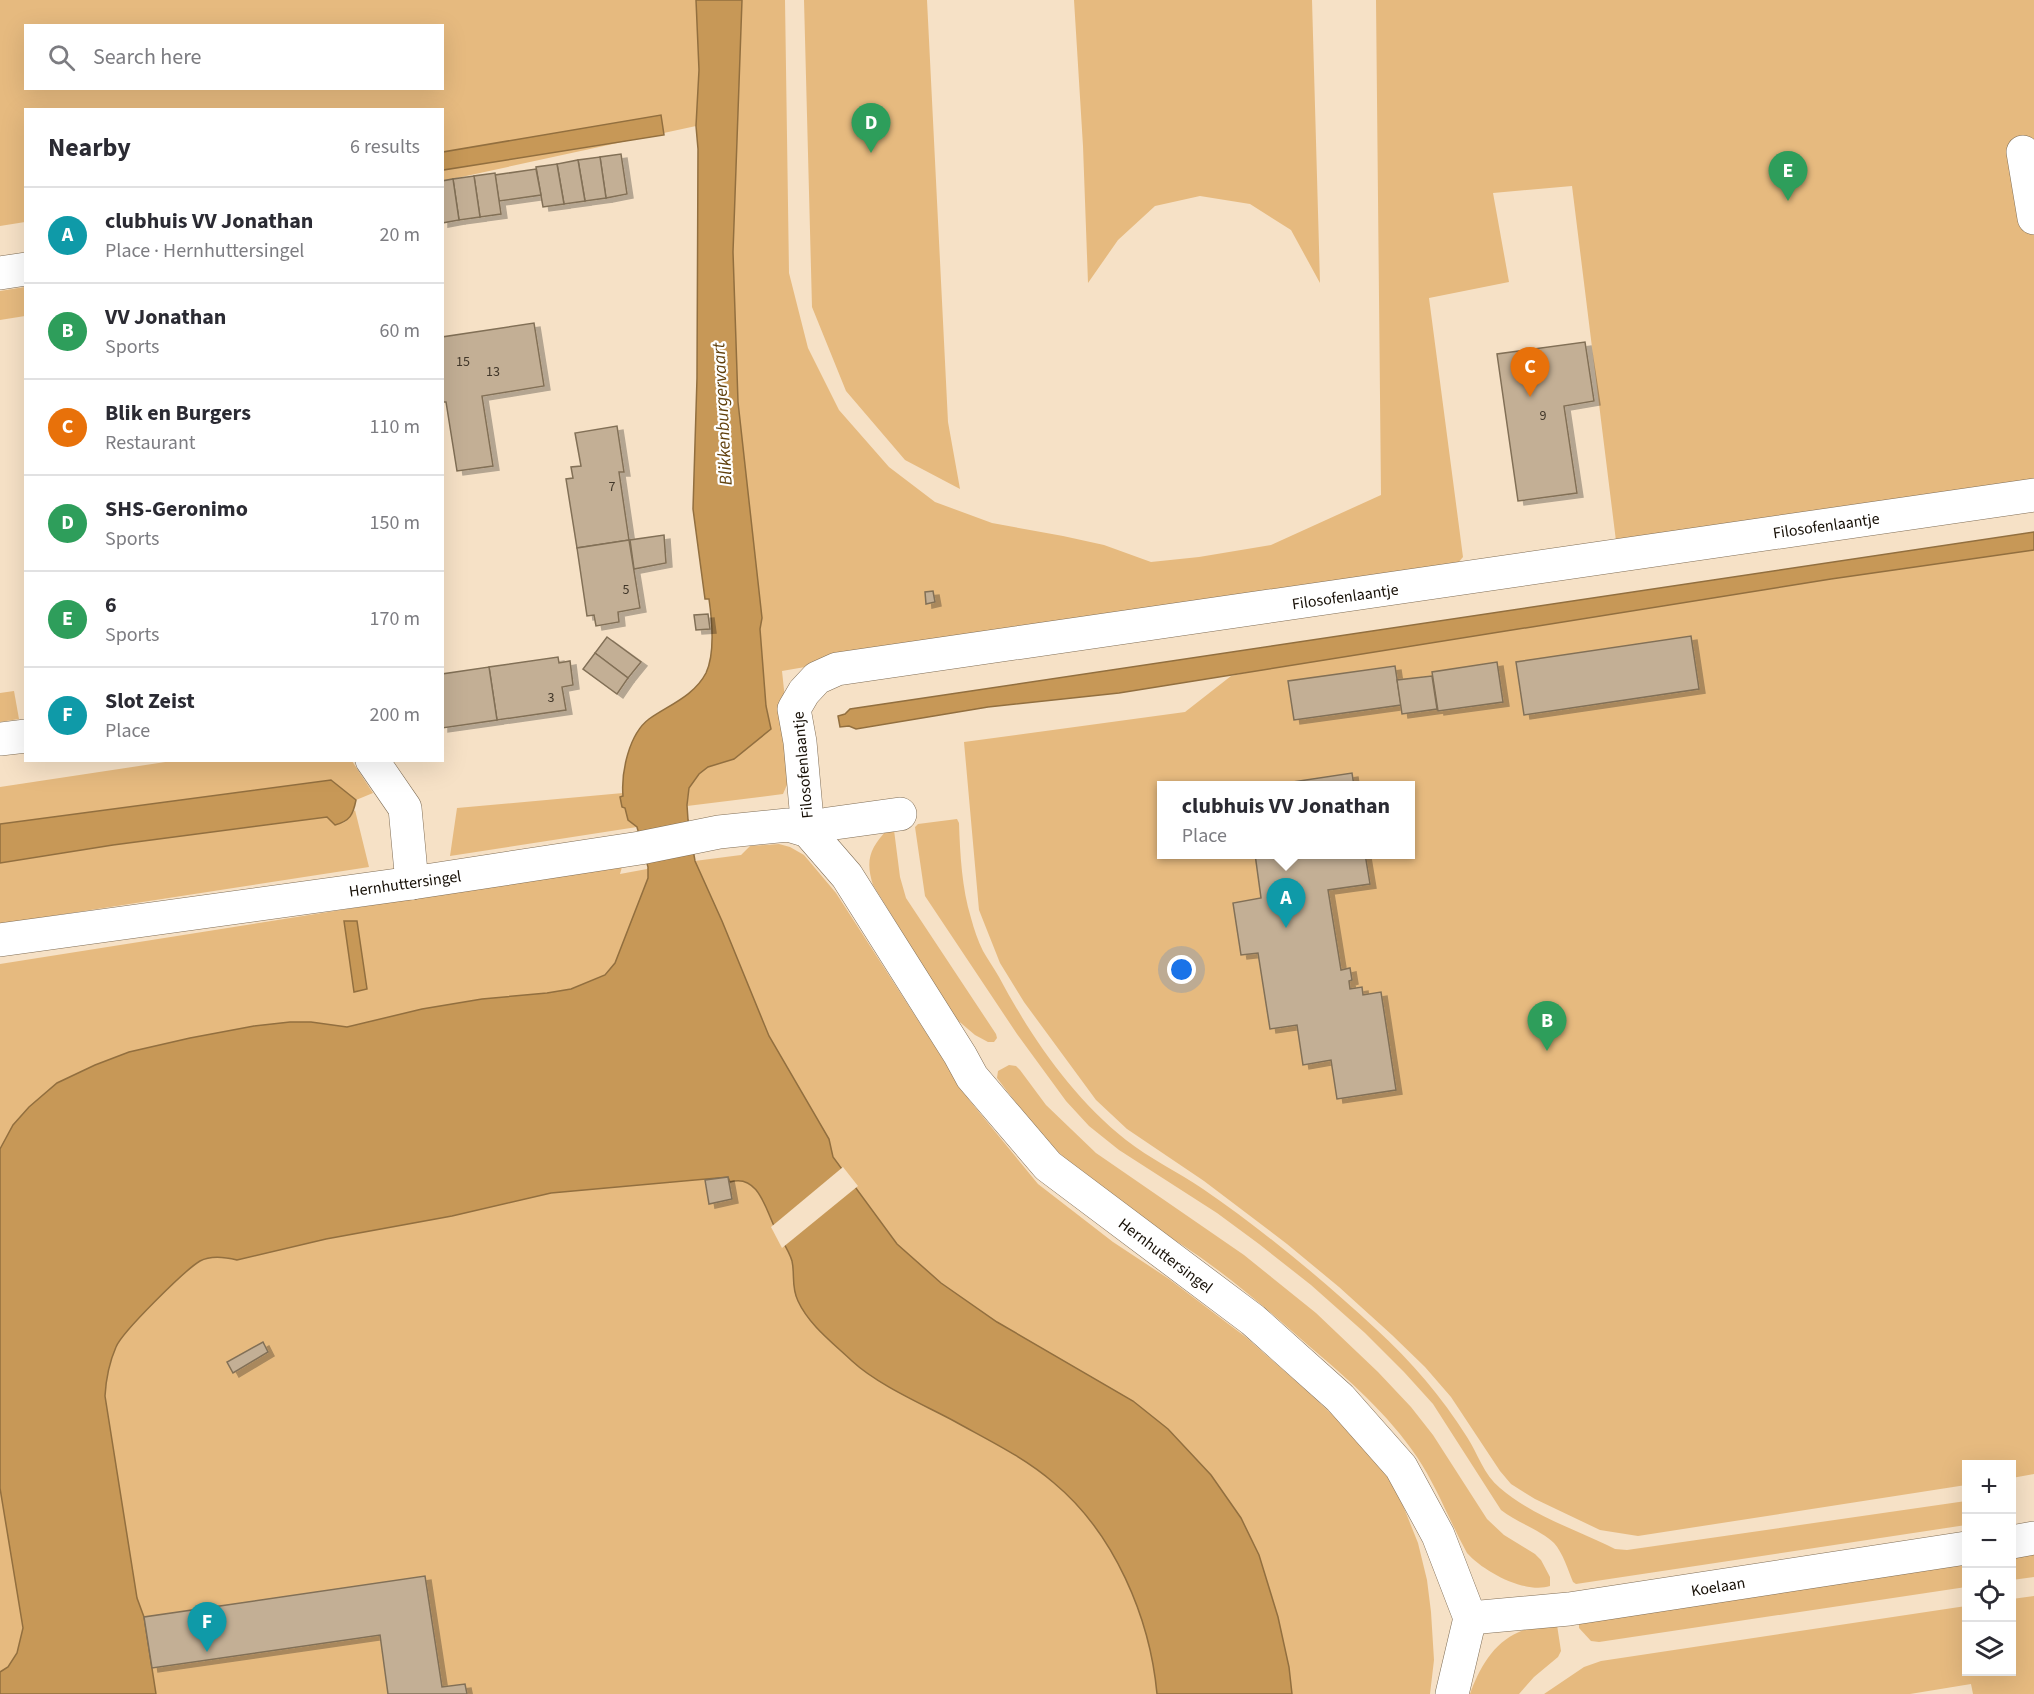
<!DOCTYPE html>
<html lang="en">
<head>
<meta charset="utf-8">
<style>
	:root { --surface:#fff; --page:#f7f7f7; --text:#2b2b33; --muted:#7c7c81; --line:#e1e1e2; --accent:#d93025 }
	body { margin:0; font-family:"Source Sans 3",sans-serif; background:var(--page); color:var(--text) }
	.controls { position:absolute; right:18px; bottom:18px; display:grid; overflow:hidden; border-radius:0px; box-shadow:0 6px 24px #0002 }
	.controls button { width:54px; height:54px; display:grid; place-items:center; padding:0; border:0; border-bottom:2px solid var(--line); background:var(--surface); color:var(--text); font:30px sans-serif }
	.you { position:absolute; left:1182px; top:970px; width:21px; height:21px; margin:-15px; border:4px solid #fff; border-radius:50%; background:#1a73e8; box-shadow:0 0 0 9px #1a73e833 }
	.badge { display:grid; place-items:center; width:39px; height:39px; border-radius:50%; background:var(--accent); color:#fff; font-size:20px; font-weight:700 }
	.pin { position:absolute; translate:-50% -50px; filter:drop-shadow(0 2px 3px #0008) }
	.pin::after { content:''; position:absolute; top:32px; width:21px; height:18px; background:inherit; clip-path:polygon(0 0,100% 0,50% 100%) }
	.popup { position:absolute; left:1157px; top:781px; width:258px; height:78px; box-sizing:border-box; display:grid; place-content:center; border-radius:0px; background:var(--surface); filter:drop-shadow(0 2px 4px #0005); font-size:20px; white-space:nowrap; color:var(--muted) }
	.popup b { font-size:22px; color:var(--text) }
	.popup::after { content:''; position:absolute; left:50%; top:100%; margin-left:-12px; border:12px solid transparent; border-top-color:var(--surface) }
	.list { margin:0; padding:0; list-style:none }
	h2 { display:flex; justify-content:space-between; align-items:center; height:78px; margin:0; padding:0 24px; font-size:26px }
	h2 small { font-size:20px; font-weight:400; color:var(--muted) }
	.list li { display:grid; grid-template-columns:39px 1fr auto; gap:18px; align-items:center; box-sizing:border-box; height:96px; padding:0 24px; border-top:2px solid var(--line) }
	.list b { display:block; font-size:22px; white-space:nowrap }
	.list p { margin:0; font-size:20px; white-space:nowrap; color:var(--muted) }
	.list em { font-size:20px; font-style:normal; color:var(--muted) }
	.icon { flex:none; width:33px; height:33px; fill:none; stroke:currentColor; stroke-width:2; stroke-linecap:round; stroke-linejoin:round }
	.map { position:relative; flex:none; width:2034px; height:1694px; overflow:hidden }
	.search { position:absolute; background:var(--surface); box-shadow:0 6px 24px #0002; left:24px; top:24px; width:420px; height:66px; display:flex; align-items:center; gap:15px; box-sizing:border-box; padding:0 21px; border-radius:0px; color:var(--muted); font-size:22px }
	.panel { position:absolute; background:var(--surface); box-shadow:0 6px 24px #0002; left:24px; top:108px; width:420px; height:654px; border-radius:0px }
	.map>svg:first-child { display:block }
	.green { fill:#e6ba7f; fill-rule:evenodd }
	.water { fill:#c79857; stroke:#926f3f; stroke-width:1.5 }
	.pier { fill:#f6e1c6 }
	.building { fill:#c3af95; stroke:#827057; stroke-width:1.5; filter:url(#shadow) }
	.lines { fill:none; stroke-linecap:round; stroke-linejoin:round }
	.minor-casing { stroke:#806e56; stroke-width:34 }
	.minor { stroke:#fff; stroke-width:33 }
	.labels { text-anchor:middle; stroke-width:4.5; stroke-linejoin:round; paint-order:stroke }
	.number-label { font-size:14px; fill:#41372a }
	.street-label { font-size:16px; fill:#160f06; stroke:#fff }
	.water-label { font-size:18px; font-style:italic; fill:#61400c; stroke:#fff }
</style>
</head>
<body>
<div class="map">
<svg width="2034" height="1694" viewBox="0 0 2034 1694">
	<defs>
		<filter id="shadow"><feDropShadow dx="6" dy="4" stdDeviation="0" flood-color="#0004"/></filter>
	</defs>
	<rect width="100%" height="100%" fill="#f6e1c6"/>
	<!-- green -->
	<g class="green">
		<path d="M0,0H696L699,70L696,126L443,181L442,110H26L25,222L0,226ZM26,26H442V88H26Z"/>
		<path d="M742,0H785L789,273L808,348L839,410L889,467L935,502L992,523L1063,536L1104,545L1151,562L1199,557L1271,545L1381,495L1376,0H2034V480L1616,541L1572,186L1493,193L1509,282L1429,298L1463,557L1452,570L932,645L782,671L792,765L790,778L783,794L687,806L689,788L699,774L708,767L734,759L771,729L766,706L760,629L762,618L738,402L733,252Z"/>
		<path d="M804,0H927L948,422L960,489L905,460L846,391L812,307Z"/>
		<path d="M1074,0H1312L1320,283L1291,230L1250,204L1200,196L1155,206L1118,240L1088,283L1083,146Z"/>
		<path d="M25,287V316L0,320V291Z"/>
		<path d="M2034,538V1474L2012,1478V1464H1966V1485L1638,1536L1600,1530L1535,1499L1511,1484L1500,1471L1451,1397L1425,1367L1392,1335L1339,1287L1287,1244L1204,1181L1127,1129L1096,1100L1024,1002L1000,963L979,910L964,742L1185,712L1231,676L1423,635ZM1162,786H1410V854H1162Z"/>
		<path d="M14,691L19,719L0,722V693Z"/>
		<path d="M172,761H352L373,793L356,800L331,780L0,824V787Z"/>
		<path d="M623,793L628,820L637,827L450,856L457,808Z"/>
		<path d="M355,810L369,867L0,924V863L113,845L327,817L335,825L345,822Z"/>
		<path d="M957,819L959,823C960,854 962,889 971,918C974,929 978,941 983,951C988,960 994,968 999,977C1031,1037 1072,1097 1126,1140C1150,1159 1178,1172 1203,1189C1264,1231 1322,1279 1376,1329C1411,1361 1442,1397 1467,1437C1478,1454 1484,1475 1500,1488C1530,1514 1571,1528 1607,1545L1615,1549L1627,1550L1966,1501V1525L1576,1584L1573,1582C1568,1570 1563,1553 1554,1543C1542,1531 1516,1522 1501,1510L1433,1404L1404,1372L1365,1333L1311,1285L1259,1244L1217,1213L1119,1150L1089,1126L1066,1101L1017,1034L925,896L915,827L918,824Z"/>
		<path d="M888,829L894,830L900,877L906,898L996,1034L997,1038L994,1042H988L975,1035L955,1018L873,885C865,860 870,848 888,829Z"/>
		<path d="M779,844L790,847L804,855L836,893L970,1101L1038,1184L1113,1242L1169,1279L1247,1338L1308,1392L1352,1433L1384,1470L1402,1503L1418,1543L1427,1580L1431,1612L1434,1660L1430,1694H0V964L619,866L622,867L620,874L647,869L648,867L741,855L750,846Z"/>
		<path d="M1009,1065L1016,1066L1020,1070L1046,1105L1096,1153L1244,1255L1316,1313L1378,1372L1411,1407L1433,1435L1487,1519L1504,1535L1535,1554L1541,1560L1550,1577V1586C1525,1594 1484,1572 1467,1553C1450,1522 1437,1487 1417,1457C1388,1414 1348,1379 1309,1346C1274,1315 1238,1284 1200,1257C1156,1227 1110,1200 1071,1164C1042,1138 1020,1108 997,1078L998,1071Z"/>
		<path d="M2034,1554V1577L2012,1580V1557Z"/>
		<path d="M1966,1564V1587L1599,1642L1591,1641L1579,1628V1623Z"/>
		<path d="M2034,1596V1694H1973L1971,1684L1910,1694H1544L1584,1667L1601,1661L1966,1606V1672H2012V1599Z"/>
		<path d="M1557,1625L1561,1651L1558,1657L1534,1677L1519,1694H1470C1479,1669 1493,1643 1519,1632C1530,1627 1545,1627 1557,1625Z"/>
	</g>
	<!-- water -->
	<g class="water">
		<path d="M696,0H742L733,252L738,402L762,618L760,629L766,706L771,729L734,759L708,767L699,774L689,788L687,805L688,820L695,861L722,921L769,1036L829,1139L833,1157L897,1244L941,1283L997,1322L1133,1401L1168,1429L1211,1475L1241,1518L1259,1555L1278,1617L1289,1667L1292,1694H1157C1150,1617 1114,1533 1054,1483C1024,1457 988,1440 954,1421C922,1404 878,1385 852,1361C833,1343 809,1325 798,1301C791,1287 795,1274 792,1261C789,1250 780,1238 775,1228C766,1210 758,1173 730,1182L728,1177L551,1193L452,1216L326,1239L237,1260C225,1257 211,1255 200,1261C185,1270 122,1332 116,1347C109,1363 106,1379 105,1396L137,1598L144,1617L156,1694H0V1672L8,1667L17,1653L23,1628L0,1488V1149L13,1125L29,1107L57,1083L95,1065L129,1052L190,1038L254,1026L290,1022H311L347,1027L422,1009L482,999L547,993L571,989L605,975L615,963L648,878V867L637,827L628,820L625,808L622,807L620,797L623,796C621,772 629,734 649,719C669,705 694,696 706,673C715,654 712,620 709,599H705L693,509L697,378L698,149L696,126L699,70Z"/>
		<path d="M661,115L664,135L443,170V152Z"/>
		<path d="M2034,532V550L1831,579L1119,693L988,707L856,729L849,726L840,727L838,716L845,714L850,709Z"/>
		<path d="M331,780L356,800C353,815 350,821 335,825L327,817L113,845L0,863V824Z"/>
		<path d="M344,921H357L367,989L354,992Z"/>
	</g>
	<!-- pier -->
	<path class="pier" d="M843,1167L858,1186L782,1248L771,1227Z"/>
	<!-- building -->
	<g class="building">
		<path d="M621,154L627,194L606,198L600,157Z"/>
		<path d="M600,157L606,198L585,201L578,160Z"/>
		<path d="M578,160L585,201L564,204L557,164Z"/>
		<path d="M557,164L564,204L543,207L536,167Z"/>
		<path d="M536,169L541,195L499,201L495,175Z"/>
		<path d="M495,173L501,214L480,217L474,176Z"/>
		<path d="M474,176L480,217L459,220L453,179Z"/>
		<path d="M453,179L459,220L442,223V181Z"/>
		<path d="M534,323L544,386L482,396L493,466L457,471L446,402H442V337Z"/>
		<path d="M1585,342L1594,401L1564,406L1577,493L1518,501L1497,354Z"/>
		<path d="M617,426L624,472H619L629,540L577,548L566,479L573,478L571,467L581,466L575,433Z"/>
		<path d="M664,535L666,563L634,569L630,540Z"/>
		<path d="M629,540L640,608L618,612L619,622L596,626L594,615L587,616L577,548Z"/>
		<path d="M933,591L935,602L926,604L925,592Z"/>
		<path d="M708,614L710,629L696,630L694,615Z"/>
		<path d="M1691,636L1699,689L1524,715L1516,662Z"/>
		<path d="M607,637L641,662L628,678L595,653Z"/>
		<path d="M595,653L628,678L617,694L583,669Z"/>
		<path d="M558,657L559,663L570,661L573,685L562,687L566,710L497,720L489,667Z"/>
		<path d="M1497,662L1503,702L1438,711L1432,672Z"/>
		<path d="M1395,666L1401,705L1294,720L1288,681Z"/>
		<path d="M489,667L497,720L442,728V674Z"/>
		<path d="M1432,676L1437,709L1402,714L1397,680Z"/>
		<path d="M1352,773L1354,786H1266Z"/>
		<path d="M1255,854H1365L1370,884L1328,890L1341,970L1350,968L1352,980L1349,981L1350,989L1362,987L1363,995L1381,992L1396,1090L1337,1099L1331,1060L1303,1065L1297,1025L1270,1029L1258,953L1241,955L1233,903L1261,898Z"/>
		<path d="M728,1177L732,1199L709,1204L705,1180Z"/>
		<path d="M263,1342L268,1352L233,1373L227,1362Z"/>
		<path d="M425,1576L442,1687L465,1684L467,1694H388L380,1635L152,1668L144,1617Z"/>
	</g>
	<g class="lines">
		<defs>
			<g id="minor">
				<path d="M2023,152L2034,218"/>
				<path d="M0,273L26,269"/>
				<path d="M0,739L26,736"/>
				<path d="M372,760L405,808L412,883"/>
				<path d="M808,831L800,742L794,709L804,692L817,678L837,669L2034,495"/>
				<path d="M808,831L828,824L900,814"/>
				<path d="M0,940L412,883L640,848L719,832L788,825L808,831L847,876L960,1055L972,1077L1048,1166L1253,1320L1340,1398L1401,1467L1438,1535L1470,1618L1452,1694"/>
				<path d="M2012,1542L2034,1538"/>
				<path d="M1470,1618L1569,1609L1966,1548"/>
			</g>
		</defs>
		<!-- minor casing -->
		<use href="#minor" class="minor-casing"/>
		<!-- minor -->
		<use href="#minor" class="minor"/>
	</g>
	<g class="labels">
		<!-- number labels -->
		<g class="number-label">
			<text x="463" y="366">15</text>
			<text x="493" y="376">13</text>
			<text x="1543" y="420">9</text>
			<text x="612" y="491">7</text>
			<text x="626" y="594">5</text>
			<text x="551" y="702">3</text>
		</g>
		<!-- street labels -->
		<g class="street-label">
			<text transform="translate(1826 525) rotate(-8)" y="6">Filosofenlaantje</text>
			<text transform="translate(1345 596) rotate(-8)" y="6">Filosofenlaantje</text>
			<text transform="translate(802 765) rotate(-95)" y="6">Filosofenlaantje</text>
			<text transform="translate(405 883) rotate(-8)" y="6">Hernhuttersingel</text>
			<text transform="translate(1166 1255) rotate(37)" y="6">Hernhuttersingel</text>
			<text transform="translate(1718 1586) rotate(-9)" y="6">Koelaan</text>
		</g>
		<!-- water labels -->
		<g class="water-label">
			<text transform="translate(722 414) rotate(-93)" y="6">Blikkenburgervaart</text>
		</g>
	</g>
</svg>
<div class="controls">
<button>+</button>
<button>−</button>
<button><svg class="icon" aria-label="locate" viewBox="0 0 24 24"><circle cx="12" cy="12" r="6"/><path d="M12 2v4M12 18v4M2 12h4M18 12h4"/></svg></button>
<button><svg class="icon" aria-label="layers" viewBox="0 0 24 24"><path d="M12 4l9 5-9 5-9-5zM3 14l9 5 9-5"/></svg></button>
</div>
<div class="you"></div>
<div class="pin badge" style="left:1286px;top:928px;background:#0f9aa8">A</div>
<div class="popup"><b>clubhuis VV Jonathan</b>Place</div>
<div class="pin badge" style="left:1547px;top:1051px;background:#2e9e5b">B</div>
<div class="pin badge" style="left:1530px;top:397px;background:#e8710a">C</div>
<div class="pin badge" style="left:871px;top:153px;background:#2e9e5b">D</div>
<div class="pin badge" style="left:1788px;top:201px;background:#2e9e5b">E</div>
<div class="pin badge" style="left:207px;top:1652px;background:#0f9aa8">F</div>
<div class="search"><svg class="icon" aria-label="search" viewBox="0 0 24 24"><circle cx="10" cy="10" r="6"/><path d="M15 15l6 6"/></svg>Search here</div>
<section class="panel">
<h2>Nearby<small>6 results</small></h2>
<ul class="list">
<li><span class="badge" style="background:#0f9aa8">A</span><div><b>clubhuis VV Jonathan</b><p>Place · Hernhuttersingel</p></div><em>20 m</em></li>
<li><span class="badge" style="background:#2e9e5b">B</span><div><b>VV Jonathan</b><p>Sports</p></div><em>60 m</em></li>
<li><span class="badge" style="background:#e8710a">C</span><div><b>Blik en Burgers</b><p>Restaurant</p></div><em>110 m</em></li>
<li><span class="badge" style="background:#2e9e5b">D</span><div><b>SHS-Geronimo</b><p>Sports</p></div><em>150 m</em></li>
<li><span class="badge" style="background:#2e9e5b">E</span><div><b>6</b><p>Sports</p></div><em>170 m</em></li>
<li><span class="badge" style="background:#0f9aa8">F</span><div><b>Slot Zeist</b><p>Place</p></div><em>200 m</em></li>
</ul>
</section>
</div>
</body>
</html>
